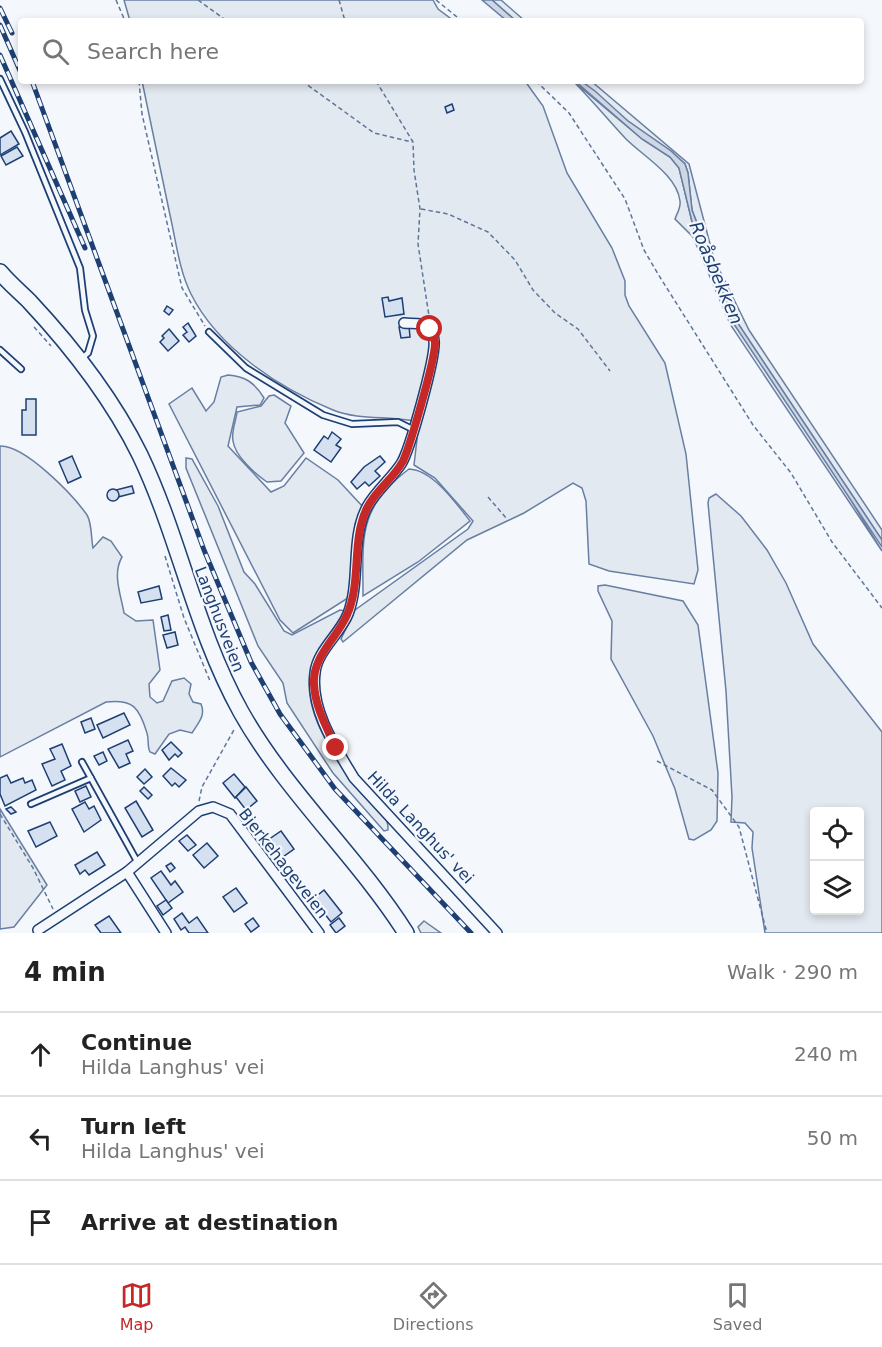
<!DOCTYPE html>
<html lang="en">
<head>
<meta charset="utf-8">
<style>
	:root { --surface:#fff; --page:#f6f6f6; --text:#222; --muted:#767676; --line:#e0e0e0; --accent:#c62828 }
	body { margin:0; font-family:"DejaVu Sans",sans-serif; background:var(--page); color:var(--text) }
	.controls { position:absolute; right:18px; bottom:18px; display:grid; overflow:hidden; border-radius:6px; box-shadow:0 3px 9px #0003 }
	.controls button { width:54px; height:54px; display:grid; place-items:center; padding:0; border:0; border-bottom:2px solid var(--line); background:var(--surface); color:var(--text); font:30px sans-serif }
	.stop { position:absolute; width:18px; height:18px; margin:-14px; border:4px solid #c62828; border-radius:50%; background:#fff }
	.stop.end { background:#c62828; border-color:#fff; box-shadow:0 2px 6px #0008 }
	.list { margin:0; padding:0; list-style:none }
	h2 { display:flex; justify-content:space-between; align-items:center; height:78px; margin:0; padding:0 24px; font-size:26px }
	h2 small { font-size:20px; font-weight:400; color:var(--muted) }
	.list li { display:grid; grid-template-columns:39px 1fr auto; gap:18px; align-items:center; box-sizing:border-box; height:84px; padding:0 24px; border-top:2px solid var(--line) }
	.list b { display:block; font-size:22px; white-space:nowrap }
	.list p { margin:0; font-size:20px; white-space:nowrap; color:var(--muted) }
	.list em { font-size:20px; font-style:normal; color:var(--muted) }
	.icon { flex:none; width:33px; height:33px; fill:none; stroke:currentColor; stroke-width:2; stroke-linecap:round; stroke-linejoin:round }
	.map { position:relative; flex:none; width:882px; height:933px; overflow:hidden }
	.search { position:absolute; background:var(--surface); box-shadow:0 3px 9px #0003; left:18px; right:18px; top:18px; height:66px; display:flex; align-items:center; gap:15px; box-sizing:border-box; padding:0 21px; border-radius:6px; color:var(--muted); font-size:22px }
	.sheet { height:330px; background:var(--surface) }
	nav { display:flex; justify-content:space-around; align-items:center; box-sizing:border-box; height:84px; border-top:2px solid var(--line); background:var(--surface); font-size:16px; color:var(--muted) }
	nav a { display:grid; justify-items:center; gap:3px }
	nav .on { color:var(--accent) }
	.map>svg:first-child { display:block }
	.green { fill:#e3e9f0; stroke:#687fa3; stroke-width:1.5; fill-rule:evenodd }
	.water { fill:#cfd7e4; stroke:#687fa3; stroke-width:1.5 }
	.building { fill:#d5e0f0; stroke:#1d3f73; stroke-width:1.5 }
	.lines { fill:none; stroke-linecap:round; stroke-linejoin:round }
	.lane-casing { stroke:#1d3f73; stroke-width:8 }
	.street-casing { stroke:#1d3f73; stroke-width:12 }
	.primary-casing { stroke:#1d3f73; stroke-width:18 }
	.path { stroke:#5e769c; stroke-width:1.5; stroke-dasharray:4.5 3; stroke-linecap:butt }
	.lane { stroke:#f4f7fb; stroke-width:4.5 }
	.street { stroke:#f4f7fb; stroke-width:9 }
	.primary { stroke:#f4f7fb; stroke-width:15 }
	.rail-casing { stroke:#1d3f73; stroke-width:5 }
	.rail { stroke:#f4f7fb; stroke-width:3; stroke-dasharray:9; stroke-linecap:butt }
	.route { stroke:#c62828; stroke-width:8 }
	.labels { text-anchor:middle; stroke-width:4.5; stroke-linejoin:round; paint-order:stroke }
	.street-label { font-size:16px; fill:#1d3f73; stroke:#f4f7fb }
	.water-label { font-size:18px; font-style:italic; fill:#1d3f73; stroke:#f4f7fb }
</style>
</head>
<body>
<div class="map">
<svg width="882" height="933" viewBox="0 0 882 933">
	<rect width="100%" height="100%" fill="#f4f7fb"/>
	<!-- green -->
	<g class="green">
		<path d="M124,0H433L438,9L454,21H130Z"/>
		<path d="M492,0H501L525,21H516Z"/>
		<path d="M142,81H525L543,106L567,173L612,248L625,281V295L629,306L665,363L686,454L698,570L694,584L609,571L589,564L586,501L582,488L573,483L524,513L467,540L343,642L341,639L355,610L468,529L473,521L435,478L414,465L419,422C391,415 360,421 333,410C279,388 218,348 191,294C179,270 176,241 170,215C161,170 151,126 142,81Z"/>
		<path d="M573,81L642,139L670,157L679,168L695,234L728,315L838,479L882,551L730,324L693,237L675,219C677,213 681,208 680,201C677,175 643,156 626,139C608,120 592,100 573,81Z"/>
		<path d="M581,81H591L689,164L714,259L749,330L882,530V540L731,313L692,210L688,173L685,164L671,151L628,121Z"/>
		<path d="M228,375C245,376 255,383 264,398L260,405L237,407L228,446L271,492L284,486L306,458L338,480L363,507L355,524L351,596L293,633L280,620L169,404L192,388L206,411L214,402L221,377Z"/>
		<path d="M274,395L291,406L285,423L304,453L281,481L267,482C255,474 235,456 233,441C231,432 236,421 237,412L261,406L269,396Z"/>
		<path d="M0,446C25,445 73,495 87,515C92,523 91,538 93,548L103,537L111,541L122,557C112,574 121,595 124,613L136,621L153,620L160,670L149,684L150,697L157,703L163,701L172,681L184,678L191,684L189,694L193,702L201,704C206,716 198,723 192,733L180,730L169,734L155,754L150,752C147,746 149,739 147,733C139,707 133,699 106,702L0,757Z"/>
		<path d="M186,458L192,459L218,506L244,572L255,584L284,631L292,635L340,610L346,611C338,623 315,653 312,665C298,715 341,764 370,799C378,808 389,817 388,830L384,831L333,773L287,703L283,683L258,646L186,468Z"/>
		<path d="M409,469C433,470 456,503 470,521L418,562L363,596C363,538 357,508 409,469Z"/>
		<path d="M716,494L741,516L767,550L786,583L813,644L882,732V933H765L752,848L753,832L745,823L731,822L732,797L726,691L708,503L709,498ZM814,812H860V910H814Z"/>
		<path d="M605,585L683,601L698,625L718,773L717,821L711,830L694,840L689,839L675,789L653,736L611,659L612,621L598,591V586Z"/>
		<path d="M0,809L47,885L14,927L0,929Z"/>
		<path d="M424,921L441,933H421L418,927Z"/>
	</g>
	<!-- water -->
	<g class="water">
		<path d="M482,0H492L516,21H507Z"/>
		<path d="M575,81H581L595,91L628,121L671,151L685,164L688,173L692,210L731,313L882,540V547L728,315L695,234L679,168L670,157L642,139Z"/>
	</g>
	<!-- building -->
	<g class="building">
		<path d="M452,104L454,110L447,113L445,107Z"/>
		<path d="M11,131L19,144L0,155V138Z"/>
		<path d="M17,147L23,156L6,165L1,156Z"/>
		<path d="M388,297L389,301L402,298L404,314L385,317L382,298Z"/>
		<path d="M167,306L173,310L169,315L164,311Z"/>
		<path d="M188,323L196,336L189,342L183,335L187,332L183,327Z"/>
		<path d="M409,326L410,337L401,338L399,327Z"/>
		<path d="M169,329L179,341L168,351L160,342L164,338L162,336Z"/>
		<path d="M26,399H36V435H22V410H26Z"/>
		<path d="M332,432L341,439L336,445L341,448L331,462L314,450L324,436L328,439Z"/>
		<path d="M72,456L81,477L68,483L59,462Z"/>
		<path d="M380,456L385,462L375,471L380,476L369,486L365,482L357,489L351,482L364,467Z"/>
		<path d="M132,486L134,493L118,497L116,490Z"/>
		<circle cx="113" cy="495" r="6"/>
		<path d="M159,586L162,599L141,603L138,592Z"/>
		<path d="M168,615L171,630L164,631L161,617Z"/>
		<path d="M175,632L178,645L167,648L163,635Z"/>
		<path d="M124,713L130,725L103,738L97,725Z"/>
		<path d="M91,718L95,729L85,733L81,722Z"/>
		<path d="M128,740L133,751L126,754L130,763L119,768L108,749Z"/>
		<path d="M171,742L182,753L178,757L175,754L169,760L162,750Z"/>
		<path d="M62,744L71,766L61,771L65,780L52,786L42,764L55,759L50,749Z"/>
		<path d="M103,752L107,761L99,765L94,756Z"/>
		<path d="M171,768L186,780L179,787L175,783L172,786L163,776Z"/>
		<path d="M145,769L152,777L144,784L137,777Z"/>
		<path d="M234,774L245,787L235,798L223,783Z"/>
		<path d="M7,775L11,783L23,778L25,783L32,780L36,790L5,806L0,794V778Z"/>
		<path d="M86,786L91,797L80,802L75,791Z"/>
		<path d="M144,787L152,795L148,799L140,791Z"/>
		<path d="M246,787L257,801L246,810L236,797Z"/>
		<path d="M136,801L153,830L142,837L125,808Z"/>
		<path d="M85,802L89,809L94,806L101,820L84,832L72,809Z"/>
		<path d="M11,807L16,812L11,814L6,809Z"/>
		<path d="M50,822L57,836L36,847L28,831Z"/>
		<path d="M281,831L294,849L283,857L287,862L281,866L274,857L278,854L268,840Z"/>
		<path d="M187,835L196,845L188,851L179,841Z"/>
		<path d="M207,843L218,856L204,868L193,855Z"/>
		<path d="M97,852L105,865L89,875L85,870L80,874L75,865Z"/>
		<path d="M171,863L175,868L170,872L166,866Z"/>
		<path d="M161,871L171,885L175,881L183,892L168,903L151,878Z"/>
		<path d="M236,888L247,903L234,912L223,897Z"/>
		<path d="M324,890L342,913L331,922L313,899Z"/>
		<path d="M166,900L172,908L163,915L157,906Z"/>
		<path d="M182,913L189,923L197,917L208,933H189L185,927L181,930L174,919Z"/>
		<path d="M109,916L121,933H101L95,925Z"/>
		<path d="M253,918L259,926L251,932L245,924Z"/>
		<path d="M339,918L345,926L336,933L330,925Z"/>
	</g>
	<g class="lines">
		<defs>
			<g id="lane">
				<path d="M0,79L25,132L80,268L85,310L93,336L88,353L82,358"/>
				<path d="M209,332L246,368L323,415L352,424L398,422L412,429"/>
				<path d="M0,350L21,369"/>
				<path d="M82,762L138,863"/>
				<path d="M31,804L91,778"/>
			</g>
			<g id="street">
				<path d="M404,323C411,324 424,322 430,328C432,331 434,338 434,341C436,356 410,450 401,464C391,479 376,491 367,507C350,539 361,580 348,614C340,634 317,651 315,673C310,710 336,748 354,778L497,933"/>
				<path d="M38,930L127,872"/>
				<path d="M166,933L127,872L199,811L213,807L230,814L319,933"/>
			</g>
			<path id="primary" d="M0,272C9,283 19,291 29,301C72,347 112,398 140,455C180,539 195,629 241,712C286,792 357,856 406,933"/>
		</defs>
		<!-- lane casing -->
		<use href="#lane" class="lane-casing"/>
		<!-- street casing -->
		<use href="#street" class="street-casing"/>
		<!-- primary casing -->
		<use href="#primary" class="primary-casing"/>
		<!-- path -->
		<g class="path">
			<path d="M116,0L125,21"/>
			<path d="M198,0L227,21"/>
			<path d="M339,0L345,21"/>
			<path d="M436,0L462,21"/>
			<path d="M139,81L142,114L182,288L205,326"/>
			<path d="M302,81L374,133L412,142"/>
			<path d="M376,81L413,142L414,170L420,209L418,244L429,316"/>
			<path d="M536,81L569,113L625,199L644,250L658,274L753,425L791,473L832,542L882,608"/>
			<path d="M421,209L448,214L488,232L515,260L533,290L555,313L578,329L610,371"/>
			<path d="M34,327L51,346"/>
			<path d="M488,497L507,519"/>
			<path d="M165,556L184,618L210,681"/>
			<path d="M657,761L712,790L739,827L767,933"/>
			<path d="M199,801L202,787L235,728"/>
			<path d="M0,814L33,868L53,909"/>
		</g>
		<!-- lane -->
		<use href="#lane" class="lane"/>
		<!-- street -->
		<use href="#street" class="street"/>
		<!-- primary -->
		<use href="#primary" class="primary"/>
		<defs>
			<g id="rail">
				<path d="M0,8L12,33"/>
				<path d="M0,25L21,73"/>
				<path d="M0,55L85,248"/>
				<path d="M32,81L204,550L251,662L280,714L335,789L471,933"/>
			</g>
		</defs>
		<!-- rail casing -->
		<use href="#rail" class="rail-casing"/>
		<!-- rail -->
		<use href="#rail" class="rail"/>
	</g>
	<g class="lines">
		<!-- route -->
		<path class="route" d="M336,748C327,728 315,707 314,684C312,657 337,638 347,615C362,581 351,541 367,508C375,491 394,478 403,461C410,446 436,357 435,342C434,338 432,333 430,329"/>
	</g>
	<g class="labels">
		<!-- street labels -->
		<g class="street-label">
			<text transform="translate(220 619) rotate(69)" y="6">Langhusveien</text>
			<text transform="translate(421 827) rotate(47)" y="6">Hilda Langhus' vei</text>
			<text transform="translate(284 863) rotate(52)" y="6">Bjerkehageveien</text>
		</g>
		<!-- water labels -->
		<g class="water-label">
			<text transform="translate(716 273) rotate(67)" y="6">Roåsbekken</text>
		</g>
	</g>
</svg>
<div class="controls">
<button><svg class="icon" aria-label="locate" viewBox="0 0 24 24"><circle cx="12" cy="12" r="6"/><path d="M12 2v4M12 18v4M2 12h4M18 12h4"/></svg></button>
<button><svg class="icon" aria-label="layers" viewBox="0 0 24 24"><path d="M12 4l9 5-9 5-9-5zM3 14l9 5 9-5"/></svg></button>
</div>
<div class="stop" style="left:430px;top:329px"></div>
<div class="stop end" style="left:336px;top:748px"></div>
<div class="search"><svg class="icon" aria-label="search" viewBox="0 0 24 24"><circle cx="10" cy="10" r="6"/><path d="M15 15l6 6"/></svg>Search here</div>
</div>
<section class="sheet">
<h2>4 min<small>Walk · 290 m</small></h2>
<ul class="list">
<li><svg class="icon" aria-label="ahead" viewBox="0 0 24 24"><path d="M12 20V5M6 11l6-6 6 6"/></svg><div><b>Continue</b><p>Hilda Langhus' vei</p></div><em>240 m</em></li>
<li><svg class="icon" aria-label="left" viewBox="0 0 24 24"><path d="M17 20v-9H6M10 6l-5 5 5 5"/></svg><div><b>Turn left</b><p>Hilda Langhus' vei</p></div><em>50 m</em></li>
<li><svg class="icon" aria-label="arrive" viewBox="0 0 24 24"><path d="M6 21V4h12l-3 4 3 4H6"/></svg><div><b>Arrive at destination</b></div></li>
</ul>
</section>
<nav>
<a class="on"><svg class="icon" aria-label="map" viewBox="0 0 24 24"><path d="M3 6l6-2 6 2 6-2v14l-6 2-6-2-6 2zM9 4v14M15 6v14"/></svg>Map</a>
<a><svg class="icon" aria-label="directions" viewBox="0 0 24 24"><path d="M12 3l9 9-9 9-9-9zM9 14v-3h6M13 9l2 2-2 2"/></svg>Directions</a>
<a><svg class="icon" aria-label="saved" viewBox="0 0 24 24"><path d="M7 4h10v16l-5-4-5 4z"/></svg>Saved</a>
</nav>
</body>
</html>
